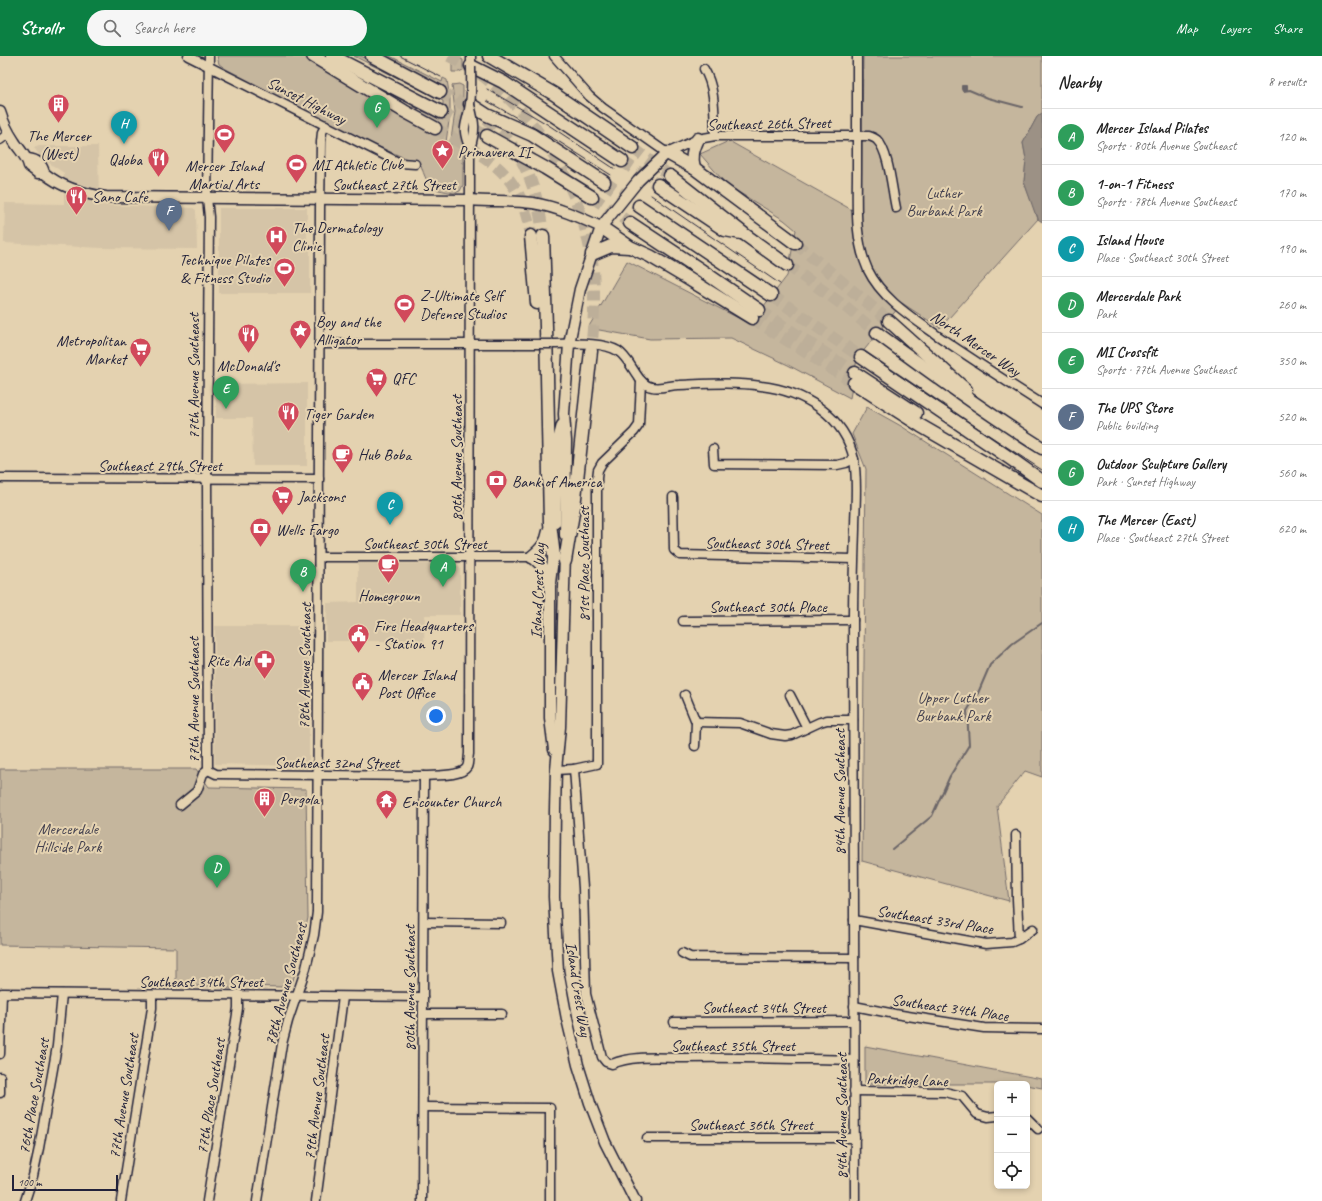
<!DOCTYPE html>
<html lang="en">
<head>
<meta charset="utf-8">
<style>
	:root { --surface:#fff; --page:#f6f6f6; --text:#222; --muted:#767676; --line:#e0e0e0; --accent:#0b8043 }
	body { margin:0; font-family:Caveat,sans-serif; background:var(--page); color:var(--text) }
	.controls { position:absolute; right:12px; bottom:12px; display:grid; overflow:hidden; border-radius:6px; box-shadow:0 2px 6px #0003 }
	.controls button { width:36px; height:36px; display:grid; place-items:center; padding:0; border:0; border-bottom:1px solid var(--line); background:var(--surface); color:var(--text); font:20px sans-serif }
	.scale { position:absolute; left:12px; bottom:10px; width:106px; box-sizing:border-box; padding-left:4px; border:2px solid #22223b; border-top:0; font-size:11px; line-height:14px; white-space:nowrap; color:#22223b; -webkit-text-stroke:3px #e4d2b0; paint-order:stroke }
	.you { position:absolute; left:436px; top:660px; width:14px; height:14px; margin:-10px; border:3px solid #fff; border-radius:50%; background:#1a73e8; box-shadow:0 0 0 6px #1a73e833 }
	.badge { display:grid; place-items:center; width:26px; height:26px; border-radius:50%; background:var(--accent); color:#fff; font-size:13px; font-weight:700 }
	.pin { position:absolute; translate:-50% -33px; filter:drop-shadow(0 1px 2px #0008) }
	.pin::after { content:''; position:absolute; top:21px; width:14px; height:12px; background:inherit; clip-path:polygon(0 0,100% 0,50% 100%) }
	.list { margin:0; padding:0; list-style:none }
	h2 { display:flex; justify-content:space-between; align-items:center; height:52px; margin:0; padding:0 16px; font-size:17px }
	h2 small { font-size:13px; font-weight:400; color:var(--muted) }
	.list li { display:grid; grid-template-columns:26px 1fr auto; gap:12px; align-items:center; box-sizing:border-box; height:56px; padding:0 16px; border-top:1px solid var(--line) }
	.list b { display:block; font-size:15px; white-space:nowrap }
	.list p { margin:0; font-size:13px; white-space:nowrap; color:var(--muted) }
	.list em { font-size:13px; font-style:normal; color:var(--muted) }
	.icon { flex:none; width:22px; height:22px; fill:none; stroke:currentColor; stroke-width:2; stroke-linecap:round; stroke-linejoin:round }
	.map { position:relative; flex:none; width:1042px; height:1145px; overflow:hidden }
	header { display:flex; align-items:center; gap:24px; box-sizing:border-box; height:56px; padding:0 20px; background:var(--accent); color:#fff }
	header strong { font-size:19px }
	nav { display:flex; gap:22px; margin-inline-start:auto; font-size:14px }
	.search { width:280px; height:36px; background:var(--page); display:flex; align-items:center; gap:10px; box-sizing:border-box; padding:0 14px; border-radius:22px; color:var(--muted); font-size:15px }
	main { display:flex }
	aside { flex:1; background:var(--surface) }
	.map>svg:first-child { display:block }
	.built { fill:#d5c4a7 }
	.green { fill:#c5b69d; stroke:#746c6c }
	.water { fill:#9c9185; stroke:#6b6567 }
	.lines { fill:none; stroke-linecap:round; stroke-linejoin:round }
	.stream { stroke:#6b6567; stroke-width:2 }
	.highway-tunnel { stroke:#bdaf99; stroke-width:12; stroke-dasharray:12 6; stroke-linecap:butt }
	.minor-casing { stroke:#22223b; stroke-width:11 }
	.major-casing { stroke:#22223b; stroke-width:13 }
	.highway-casing { stroke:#22223b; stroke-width:15 }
	.minor { stroke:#e4d2b0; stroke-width:8 }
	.major { stroke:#e4d2b0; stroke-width:10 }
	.highway { stroke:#e4d2b0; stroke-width:12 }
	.tram { stroke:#22223b; stroke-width:1 }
	.minor-bridge-casing { stroke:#22223b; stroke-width:11; stroke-linecap:butt }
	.minor-bridge { stroke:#e4d2b0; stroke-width:8 }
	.labels { text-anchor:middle; stroke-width:4; stroke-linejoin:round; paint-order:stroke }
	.street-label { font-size:16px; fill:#22223b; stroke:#e4d2b0 }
	.poi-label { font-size:16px; fill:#22223b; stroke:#e4d2b0; text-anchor:start }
	.park-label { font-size:16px; fill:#43404f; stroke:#e4d2b0 }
</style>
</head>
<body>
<header>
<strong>Strollr</strong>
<div class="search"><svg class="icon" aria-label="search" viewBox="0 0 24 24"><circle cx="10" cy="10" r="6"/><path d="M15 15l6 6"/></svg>Search here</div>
<nav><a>Map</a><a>Layers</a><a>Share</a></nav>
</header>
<main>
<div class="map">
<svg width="1042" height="1145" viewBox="0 0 1042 1145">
	<rect width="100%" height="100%" fill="#e4d2b0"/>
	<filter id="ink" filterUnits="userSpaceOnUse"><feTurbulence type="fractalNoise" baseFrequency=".025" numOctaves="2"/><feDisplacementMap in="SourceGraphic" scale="8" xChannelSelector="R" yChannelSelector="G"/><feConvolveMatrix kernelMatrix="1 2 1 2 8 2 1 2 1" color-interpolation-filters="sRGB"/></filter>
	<g filter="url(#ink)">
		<!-- built -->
		<g class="built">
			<path d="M39,90H98L99,149L193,152L196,154L197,193L102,192L4,187L5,147L64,148V117L43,103L34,92Z"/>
			<path d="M219,152H307V187L310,188V237H219Z"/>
			<path d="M307,327V410H253L252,362H216V328Z"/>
			<path d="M358,507L456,508L460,512V559H425L424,588H387L384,585H326L327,547L358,546Z"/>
			<path d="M215,570H309V704L303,710L215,708Z"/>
		</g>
		<!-- green -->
		<g class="green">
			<path d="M217,0H305L431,77L412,53L414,51L443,64V45L354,0H361L443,41L380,0H390L442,26L443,22L447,24L450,43V58L445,93L449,97L455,56L452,29L459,28L463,30V129L460,135L454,137C449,136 443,135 439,134C427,130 424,119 421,109L363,84L226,13L219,8Z"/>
			<path d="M452,0H459V2L463,4V14L459,16H452Z"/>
			<path d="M863,0H1042V57L1037,61L1023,87L1026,103L1024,126L1038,163L940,272L902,247L857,303L850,342L788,309L731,282L650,283L588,272L627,205L750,268L787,220L796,174L784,164L727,129L700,98L729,85L861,159Z"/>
			<path d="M867,351L901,370L1042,459V721L1025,715L997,750L1009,845L862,805L866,413L852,378Z"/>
			<path d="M0,713H196L209,731L306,733L308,862L293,925L286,931L234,930L232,932H222L221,930H176V892L0,889Z"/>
			<path d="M865,990L1042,1023V1032L1027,1029V1028H865Z"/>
		</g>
		<!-- water -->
		<path class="water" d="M1042,57V166L1038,163L1037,159L1035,157L1024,126L1026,103L1023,87L1037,61Z"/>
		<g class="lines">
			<!-- stream -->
			<g class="stream">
				<path d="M964,32H966L965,30L963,32L964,34H966V30H962V33L963,35L969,34L988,42L1022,51"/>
				<path d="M892,793L932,760L950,720L969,689L967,655L978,637L990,609L1012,588L1042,567"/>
			</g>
			<!-- highway-tunnel -->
			<g class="highway-tunnel">
				<path d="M449,0C461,6 473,13 483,20C543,65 585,140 593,213C595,241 594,268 591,295"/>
				<path d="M440,36C458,45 477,55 492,68C525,95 539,139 543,180"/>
				<path d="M441,56L487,80"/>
				<path d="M435,72C488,103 520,113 531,180"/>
				<path d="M633,92L670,120"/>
				<path d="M622,105L658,129"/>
				<path d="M604,126L639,150"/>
				<path d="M592,141L630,167"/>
				<path d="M795,187L889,265"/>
				<path d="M787,209L846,251L877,277"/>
				<path d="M771,239L861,301"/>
				<path d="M759,254L855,317"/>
				<path d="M752,262L854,327"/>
			</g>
			<defs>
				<g id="minor">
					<path d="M188,0L400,107L415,108"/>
					<path d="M554,0L589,40L603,52L667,97L698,83L715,80H869C872,81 875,82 877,84C889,95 892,135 896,152"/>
					<path d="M857,0C857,38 857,77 857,115C857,148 854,183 868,214C882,243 913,262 938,280C972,303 1007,326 1042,348"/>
					<path d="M471,10V0"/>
					<path d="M704,13C716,33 714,58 715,80"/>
					<path d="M0,84L9,77"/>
					<path d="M319,288H514"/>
					<path d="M552,288C571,288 602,285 618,295C632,304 637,329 652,331C661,333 670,329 679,329C706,328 735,326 761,330C803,335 845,359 854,404C858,426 855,450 855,473C854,503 853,534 853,564L855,1145"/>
					<path d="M713,393L714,408L837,409L846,407L854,403"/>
					<path d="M0,422L319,423"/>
					<path d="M673,441L674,494L680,499L853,503"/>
					<path d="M319,501H532"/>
					<path d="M683,565L853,564"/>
					<path d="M685,639L696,666L695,690"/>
					<path d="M790,639L807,672"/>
					<path d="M696,666L740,667L771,678L785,680L792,679L820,666L827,664H853"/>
					<path d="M574,713L583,832L586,938L602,1001L606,1006L612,1008C633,999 660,1002 684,1002C741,1001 797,1003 854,1004"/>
					<path d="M208,714L216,718L424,720C435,719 461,721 467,711C469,707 468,702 469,698L470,93"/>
					<path d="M208,714L207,423L209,161L207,142L209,0"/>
					<path d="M556,714L574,713L597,708V422L598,414L602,407L634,376L639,369L641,325"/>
					<path d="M180,749L197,735L203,718L208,714"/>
					<path d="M1016,779L1017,843L1019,883"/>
					<path d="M854,864L986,888L1012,886L1019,883L1033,873"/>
					<path d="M424,866L501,867"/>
					<path d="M682,897L690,901L854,902"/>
					<path d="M854,950L895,958L984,972L1042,973"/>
					<path d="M423,958H502"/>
					<path d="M674,966L854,965"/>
					<path d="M0,998L2,937L423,941"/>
					<path d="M0,1021V1037"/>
					<path d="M854,1035L945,1036L962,1040L977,1058L988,1061L997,1060"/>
					<path d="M423,1051L550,1052V1145"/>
					<path d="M1027,1062L1038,1073"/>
					<path d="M647,1082H855"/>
					<path d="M25,1145L33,1120L39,1092L57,990L62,938"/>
					<path d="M121,1145L152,952V939"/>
					<path d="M207,1145L238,952V938"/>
					<path d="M257,1145L282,988L288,965L306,912L314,879L317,856L320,152L321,86L322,76L326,69"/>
					<path d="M316,1145L343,941"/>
					<path d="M422,1145L424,720"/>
				</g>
				<g id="major">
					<path d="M0,56C3,66 8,76 14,85C19,94 27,100 29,110L38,117H44"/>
					<path d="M28,103C37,104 42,108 44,117C61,131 84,138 106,141L471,144C491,146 512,144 533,147C557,151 579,161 601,171"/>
					<path d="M555,467L558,384L562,369"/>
					<path d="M565,479L566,385L564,358L569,288L580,233L601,171L638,125L667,97"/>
					<path d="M565,497L560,671L556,714L555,754L554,841L558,915L567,963L578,1009L590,1047L605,1086L635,1145"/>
					<path d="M532,501L546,514L549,524"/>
					<path d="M554,694L550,662V527L554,495"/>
				</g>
				<g id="highway">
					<path d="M313,0L404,55L435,72"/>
					<path d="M332,0L441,56"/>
					<path d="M372,0L440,36"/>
					<path d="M489,0L554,38L633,92"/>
					<path d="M471,10L503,26L622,105"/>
					<path d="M470,48L487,59L532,79L604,126"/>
					<path d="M487,80L545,112L592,141"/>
					<path d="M667,97L694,112L795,187"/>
					<path d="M694,112C691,101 693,93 698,83"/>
					<path d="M670,120L744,178L787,209"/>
					<path d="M658,129L725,174L741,177"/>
					<path d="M639,150L771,239"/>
					<path d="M630,167L701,214L759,254"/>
					<path d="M601,171L630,191L650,200L687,222L752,262"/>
					<path d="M531,180L537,247"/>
					<path d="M543,180L546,271L550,467L554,501"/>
					<path d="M592,198L611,190L629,191"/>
					<path d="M889,265L966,334"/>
					<path d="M877,277C931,317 985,356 1042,392"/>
					<path d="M861,301L1011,403L1042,425"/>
					<path d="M855,317L916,357"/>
					<path d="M854,327L921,370L1042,440"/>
					<path d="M532,501C542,493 547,487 549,475"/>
					<path d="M565,505L574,451L591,295"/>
				</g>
			</defs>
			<!-- minor casing -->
			<use href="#minor" class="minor-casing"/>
			<!-- major casing -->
			<use href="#major" class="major-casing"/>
			<!-- highway casing -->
			<use href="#highway" class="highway-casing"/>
			<!-- minor -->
			<use href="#minor" class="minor"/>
			<!-- major -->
			<use href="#major" class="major"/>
			<!-- highway -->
			<use href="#highway" class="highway"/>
			<!-- tram -->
			<g class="tram">
				<path d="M400,0L441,21"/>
				<path d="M487,33L547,68L615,113"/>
				<path d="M487,45L561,87L611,119"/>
				<path d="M651,139L780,228"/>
				<path d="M865,296L938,346L1042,414"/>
			</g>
			<defs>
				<g id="minor-bridge">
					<path d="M470,49C475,67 476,74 470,93"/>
					<path d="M470,93C460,69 467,70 470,48C472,35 471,22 471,10"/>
					<path d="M514,288H552"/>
				</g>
			</defs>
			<!-- minor-bridge casing -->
			<use href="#minor-bridge" class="minor-bridge-casing"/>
			<!-- minor-bridge -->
			<use href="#minor-bridge" class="minor-bridge"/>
		</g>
	</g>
	<!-- icons -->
	<defs>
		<symbol id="building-pin" viewBox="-11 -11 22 30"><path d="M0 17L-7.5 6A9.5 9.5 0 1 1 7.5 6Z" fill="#d1495b" stroke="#e4d2b0"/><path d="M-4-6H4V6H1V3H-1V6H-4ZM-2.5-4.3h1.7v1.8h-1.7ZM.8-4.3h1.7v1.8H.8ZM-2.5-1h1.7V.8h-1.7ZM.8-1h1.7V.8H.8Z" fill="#fff"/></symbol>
		<symbol id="stadium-pin" viewBox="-11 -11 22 30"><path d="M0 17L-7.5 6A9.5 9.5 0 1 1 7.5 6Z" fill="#d1495b" stroke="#e4d2b0"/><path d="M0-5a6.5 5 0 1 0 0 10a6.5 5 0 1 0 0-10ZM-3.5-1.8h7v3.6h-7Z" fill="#fff"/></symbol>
		<symbol id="sight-pin" viewBox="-11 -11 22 30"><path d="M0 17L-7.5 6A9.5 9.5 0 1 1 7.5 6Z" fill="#d1495b" stroke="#e4d2b0"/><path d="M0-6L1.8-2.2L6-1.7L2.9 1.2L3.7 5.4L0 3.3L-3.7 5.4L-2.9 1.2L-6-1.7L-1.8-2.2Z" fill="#fff"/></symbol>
		<symbol id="restaurant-pin" viewBox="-11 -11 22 30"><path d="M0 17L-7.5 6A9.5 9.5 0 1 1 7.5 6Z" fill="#d1495b" stroke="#e4d2b0"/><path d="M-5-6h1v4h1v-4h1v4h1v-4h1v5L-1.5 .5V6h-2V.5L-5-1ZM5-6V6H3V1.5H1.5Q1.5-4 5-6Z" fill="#fff"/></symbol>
		<symbol id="hospital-pin" viewBox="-11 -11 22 30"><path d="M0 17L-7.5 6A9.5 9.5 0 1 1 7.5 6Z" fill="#d1495b" stroke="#e4d2b0"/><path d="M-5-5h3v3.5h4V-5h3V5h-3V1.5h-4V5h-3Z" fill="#fff"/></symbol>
		<symbol id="supermarket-pin" viewBox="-11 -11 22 30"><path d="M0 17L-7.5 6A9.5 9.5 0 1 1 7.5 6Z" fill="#d1495b" stroke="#e4d2b0"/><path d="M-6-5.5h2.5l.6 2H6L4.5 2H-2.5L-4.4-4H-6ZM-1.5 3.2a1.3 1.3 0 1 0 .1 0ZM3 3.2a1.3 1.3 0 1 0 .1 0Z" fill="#fff"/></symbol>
		<symbol id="cafe-pin" viewBox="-11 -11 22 30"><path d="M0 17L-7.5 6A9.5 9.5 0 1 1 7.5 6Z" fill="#d1495b" stroke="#e4d2b0"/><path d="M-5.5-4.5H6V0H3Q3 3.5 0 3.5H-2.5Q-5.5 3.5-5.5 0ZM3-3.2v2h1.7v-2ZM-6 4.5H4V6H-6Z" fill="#fff"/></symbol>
		<symbol id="bank-pin" viewBox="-11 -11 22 30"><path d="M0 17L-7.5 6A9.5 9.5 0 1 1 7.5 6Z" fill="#d1495b" stroke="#e4d2b0"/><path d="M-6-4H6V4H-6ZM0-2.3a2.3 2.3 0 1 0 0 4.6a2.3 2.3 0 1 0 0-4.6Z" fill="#fff"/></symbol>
		<symbol id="civic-pin" viewBox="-11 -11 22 30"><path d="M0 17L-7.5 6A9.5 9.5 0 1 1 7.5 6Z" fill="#d1495b" stroke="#e4d2b0"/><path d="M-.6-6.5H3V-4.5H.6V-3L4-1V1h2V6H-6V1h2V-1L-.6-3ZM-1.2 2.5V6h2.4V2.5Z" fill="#fff"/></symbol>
		<symbol id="pharmacy-pin" viewBox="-11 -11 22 30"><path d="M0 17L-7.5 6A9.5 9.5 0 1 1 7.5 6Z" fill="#d1495b" stroke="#e4d2b0"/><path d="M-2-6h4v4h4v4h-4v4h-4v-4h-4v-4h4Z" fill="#fff"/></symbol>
		<symbol id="temple-pin" viewBox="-11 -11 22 30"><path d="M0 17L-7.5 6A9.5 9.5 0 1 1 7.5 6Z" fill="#d1495b" stroke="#e4d2b0"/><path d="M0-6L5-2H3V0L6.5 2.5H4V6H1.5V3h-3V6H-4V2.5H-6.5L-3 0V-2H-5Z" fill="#fff"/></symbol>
	</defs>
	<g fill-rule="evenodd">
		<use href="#building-pin" x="46" y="36" width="25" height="34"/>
		<use href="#stadium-pin" x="212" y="66" width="25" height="34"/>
		<use href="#sight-pin" x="430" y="82" width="25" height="34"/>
		<use href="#restaurant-pin" x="146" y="90" width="25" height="34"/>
		<use href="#stadium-pin" x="284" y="96" width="25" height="34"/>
		<use href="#restaurant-pin" x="64" y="128" width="25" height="34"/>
		<use href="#hospital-pin" x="264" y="168" width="25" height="34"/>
		<use href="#stadium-pin" x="272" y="200" width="25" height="34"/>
		<use href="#stadium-pin" x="392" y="236" width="25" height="34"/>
		<use href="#sight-pin" x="288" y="262" width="25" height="34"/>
		<use href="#restaurant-pin" x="236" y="266" width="25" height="34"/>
		<use href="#supermarket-pin" x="128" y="280" width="25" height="34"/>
		<use href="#supermarket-pin" x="364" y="310" width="25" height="34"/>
		<use href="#restaurant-pin" x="276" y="344" width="25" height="34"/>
		<use href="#cafe-pin" x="330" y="386" width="25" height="34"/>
		<use href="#bank-pin" x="484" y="412" width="25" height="34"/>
		<use href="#supermarket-pin" x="270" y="428" width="25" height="34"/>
		<use href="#bank-pin" x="248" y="460" width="25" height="34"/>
		<use href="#cafe-pin" x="376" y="496" width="25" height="34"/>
		<use href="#civic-pin" x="346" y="566" width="25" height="34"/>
		<use href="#pharmacy-pin" x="252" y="592" width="25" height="34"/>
		<use href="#civic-pin" x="350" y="614" width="25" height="34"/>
		<use href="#building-pin" x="252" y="730" width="25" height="34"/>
		<use href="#temple-pin" x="374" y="732" width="25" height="34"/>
	</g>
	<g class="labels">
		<!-- street labels -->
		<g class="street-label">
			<text transform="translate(307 44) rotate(27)" y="6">Sunset Highway</text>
			<text transform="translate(769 67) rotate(-1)" y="6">Southeast 26th Street</text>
			<text x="394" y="134">Southeast 27th Street</text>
			<text transform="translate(976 287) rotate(34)" y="6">North Mercer Way</text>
			<text transform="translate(193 320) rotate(-90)" y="6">77th Avenue Southeast</text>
			<text transform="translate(456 402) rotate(-90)" y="6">80th Avenue Southeast</text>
			<text x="160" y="415">Southeast 29th Street</text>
			<text x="425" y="493">Southeast 30th Street</text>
			<text transform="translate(767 487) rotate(1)" y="6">Southeast 30th Street</text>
			<text transform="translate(583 508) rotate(-90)" y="6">81st Place Southeast</text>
			<text transform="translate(537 535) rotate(-88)" y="6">Island Crest Way</text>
			<text x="768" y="556">Southeast 30th Place</text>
			<text transform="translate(304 610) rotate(-89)" y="6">78th Avenue Southeast</text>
			<text transform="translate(193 644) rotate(-90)" y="6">77th Avenue Southeast</text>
			<text x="337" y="712">Southeast 32nd Street</text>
			<text transform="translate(839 736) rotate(-90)" y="6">84th Avenue Southeast</text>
			<text transform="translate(935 863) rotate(9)" y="6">Southeast 33rd Place</text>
			<text x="201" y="931">Southeast 34th Street</text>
			<text transform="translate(285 928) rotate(-75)" y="6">78th Avenue Southeast</text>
			<text transform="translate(409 932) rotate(-90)" y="6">80th Avenue Southeast</text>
			<text transform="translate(579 933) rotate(81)" y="6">Island Crest Way</text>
			<text x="764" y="957">Southeast 34th Street</text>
			<text transform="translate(950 951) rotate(8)" y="6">Southeast 34th Place</text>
			<text x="733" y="995">Southeast 35th Street</text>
			<text transform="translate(907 1023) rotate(2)" y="6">Parkridge Lane</text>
			<text transform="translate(33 1040) rotate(-80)" y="6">76th Place Southeast</text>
			<text transform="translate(123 1040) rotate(-81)" y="6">77th Avenue Southeast</text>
			<text transform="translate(210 1040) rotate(-81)" y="6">77th Place Southeast</text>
			<text transform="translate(316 1041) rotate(-83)" y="6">79th Avenue Southeast</text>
			<text transform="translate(841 1060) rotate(-90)" y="6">84th Avenue Southeast</text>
			<text x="751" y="1074">Southeast 36th Street</text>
		</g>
		<!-- poi labels -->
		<g class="poi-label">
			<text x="59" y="85" text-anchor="middle">The Mercer<tspan x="59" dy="18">(West)</tspan></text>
			<text x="458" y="101">Primavera II</text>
			<text x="142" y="109" text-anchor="end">Qdoba</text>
			<text x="312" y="114">MI Athletic Club</text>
			<text x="224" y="115" text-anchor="middle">Mercer Island<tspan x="224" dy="18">Martial Arts</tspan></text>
			<text x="92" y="146">Sano Cafe</text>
			<text x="292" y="177">The Dermatology<tspan x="292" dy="18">Clinic</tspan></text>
			<text x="270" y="209" text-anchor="end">Technique Pilates<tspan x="270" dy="18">&amp; Fitness Studio</tspan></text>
			<text x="420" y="245">Z-Ultimate Self<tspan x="420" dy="18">Defense Studios</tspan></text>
			<text x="316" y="271">Boy and the<tspan x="316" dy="18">Alligator</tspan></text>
			<text x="126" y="290" text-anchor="end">Metropolitan<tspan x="126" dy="18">Market</tspan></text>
			<text x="248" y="315" text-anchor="middle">McDonald's</text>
			<text x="392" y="328">QFC</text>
			<text x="304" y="363">Tiger Garden</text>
			<text x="358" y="404">Hub Boba</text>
			<text x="512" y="431">Bank of America</text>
			<text x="298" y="446">Jacksons</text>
			<text x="276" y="479">Wells Fargo</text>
			<text x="389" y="545" text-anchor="middle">Homegrown</text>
			<text x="374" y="575">Fire Headquarters<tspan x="374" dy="18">- Station 91</tspan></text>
			<text x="250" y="610" text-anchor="end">Rite Aid</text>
			<text x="378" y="624">Mercer Island<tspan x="378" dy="18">Post Office</tspan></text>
			<text x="280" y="748">Pergola</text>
			<text x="402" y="751">Encounter Church</text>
		</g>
		<!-- park labels -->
		<g class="park-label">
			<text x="944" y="142">Luther<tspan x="944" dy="18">Burbank Park</tspan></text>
			<text x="953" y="647">Upper Luther<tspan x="953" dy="18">Burbank Park</tspan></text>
			<text x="68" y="778">Mercerdale<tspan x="68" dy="18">Hillside Park</tspan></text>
		</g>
	</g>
</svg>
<div class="controls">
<button>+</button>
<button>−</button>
<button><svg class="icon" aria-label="locate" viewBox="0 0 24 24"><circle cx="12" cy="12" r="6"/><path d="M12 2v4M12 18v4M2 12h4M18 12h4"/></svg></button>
</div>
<div class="scale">100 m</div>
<div class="you"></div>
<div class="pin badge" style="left:443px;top:531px;background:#2e9e5b">A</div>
<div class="pin badge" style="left:303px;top:536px;background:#2e9e5b">B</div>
<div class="pin badge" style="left:390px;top:469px;background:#0f9aa8">C</div>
<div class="pin badge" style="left:217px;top:832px;background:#2e9e5b">D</div>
<div class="pin badge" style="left:226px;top:353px;background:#2e9e5b">E</div>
<div class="pin badge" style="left:169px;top:175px;background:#5c6f8a">F</div>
<div class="pin badge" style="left:377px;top:72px;background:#2e9e5b">G</div>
<div class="pin badge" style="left:124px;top:88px;background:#0f9aa8">H</div>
</div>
<aside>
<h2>Nearby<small>8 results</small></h2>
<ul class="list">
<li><span class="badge" style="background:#2e9e5b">A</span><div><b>Mercer Island Pilates</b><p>Sports · 80th Avenue Southeast</p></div><em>120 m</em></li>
<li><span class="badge" style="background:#2e9e5b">B</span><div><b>1-on-1 Fitness</b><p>Sports · 78th Avenue Southeast</p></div><em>170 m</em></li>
<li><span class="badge" style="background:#0f9aa8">C</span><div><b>Island House</b><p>Place · Southeast 30th Street</p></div><em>190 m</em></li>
<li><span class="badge" style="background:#2e9e5b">D</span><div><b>Mercerdale Park</b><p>Park</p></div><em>260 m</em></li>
<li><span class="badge" style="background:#2e9e5b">E</span><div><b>MI Crossfit</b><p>Sports · 77th Avenue Southeast</p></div><em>350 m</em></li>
<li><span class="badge" style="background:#5c6f8a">F</span><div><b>The UPS Store</b><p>Public building</p></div><em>520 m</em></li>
<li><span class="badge" style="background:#2e9e5b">G</span><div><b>Outdoor Sculpture Gallery</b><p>Park · Sunset Highway</p></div><em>560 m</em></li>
<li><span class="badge" style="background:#0f9aa8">H</span><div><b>The Mercer (East)</b><p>Place · Southeast 27th Street</p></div><em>620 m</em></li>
</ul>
</aside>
</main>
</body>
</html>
